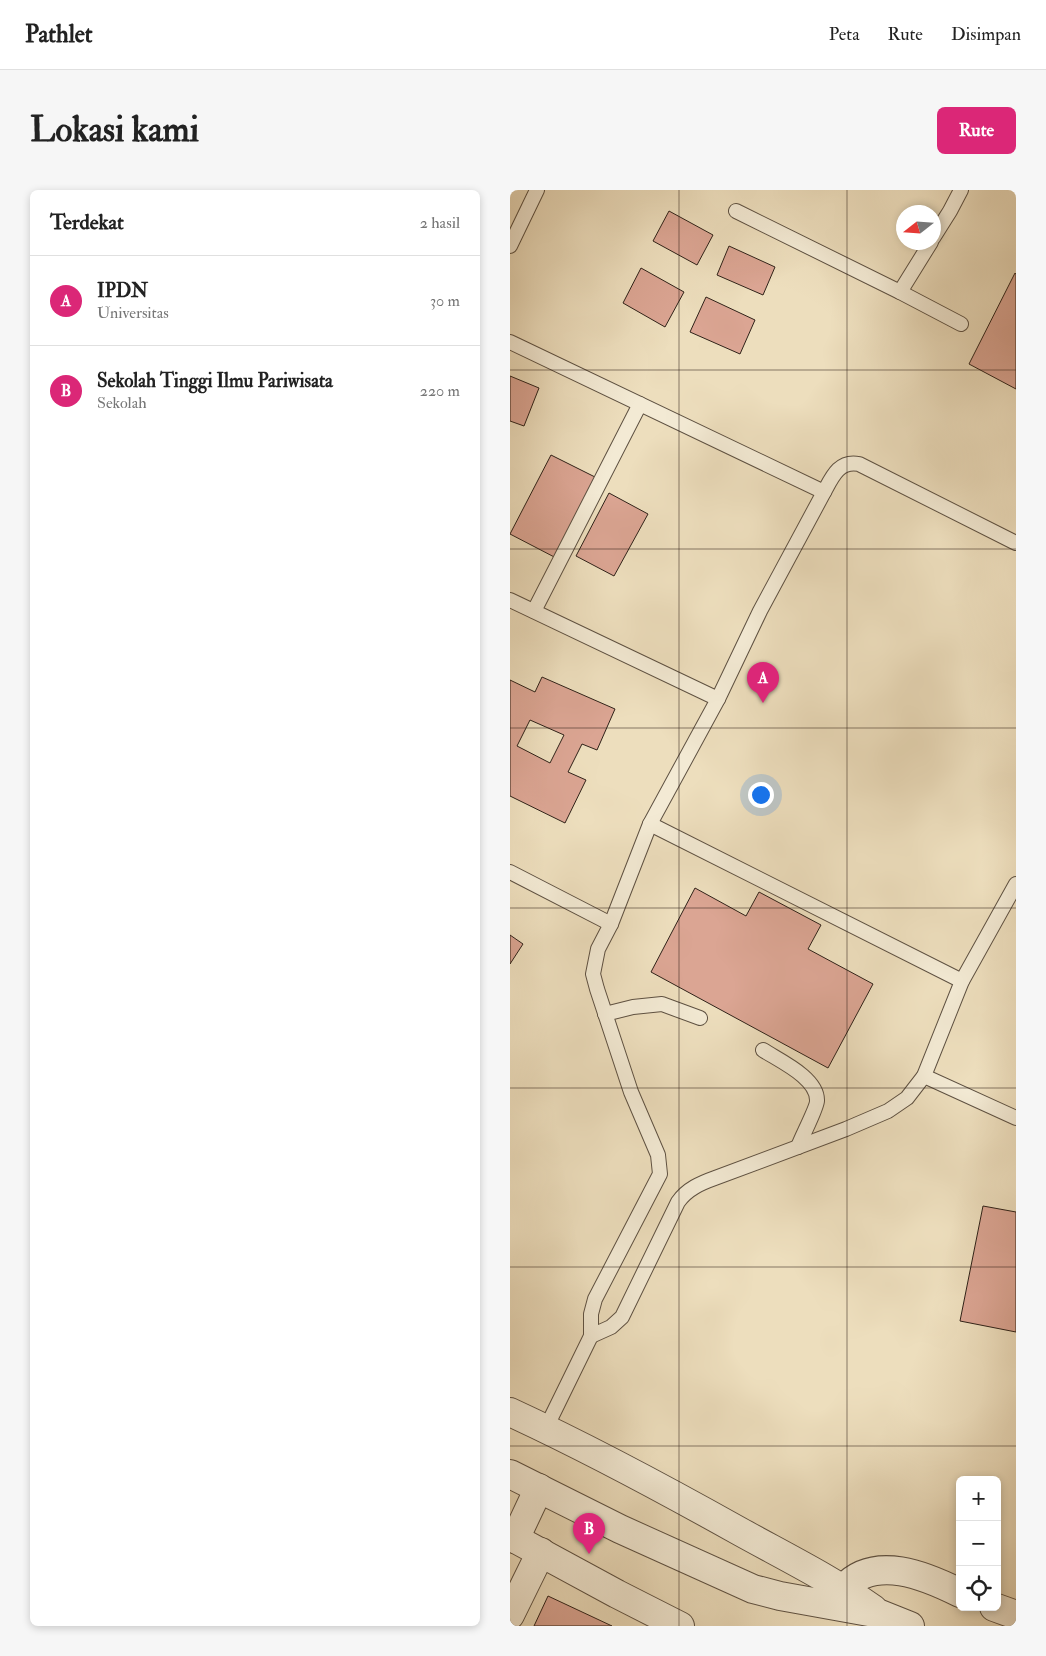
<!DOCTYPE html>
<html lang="id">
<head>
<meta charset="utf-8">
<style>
	:root { --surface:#fff; --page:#f6f6f6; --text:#222; --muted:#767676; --line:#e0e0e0; --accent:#db2777 }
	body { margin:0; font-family:"IM FELL Double Pica",serif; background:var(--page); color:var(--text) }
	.controls { position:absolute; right:15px; bottom:15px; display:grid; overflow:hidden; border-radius:8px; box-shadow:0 2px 8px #0003 }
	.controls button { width:45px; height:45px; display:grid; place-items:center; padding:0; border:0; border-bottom:1px solid var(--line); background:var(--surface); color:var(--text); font:25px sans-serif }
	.compass { position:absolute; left:386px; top:15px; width:45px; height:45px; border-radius:50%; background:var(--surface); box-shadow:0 2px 8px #0003; rotate:253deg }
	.you { position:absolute; left:250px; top:604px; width:18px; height:18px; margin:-12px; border:4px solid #fff; border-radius:50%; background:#1a73e8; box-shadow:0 0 0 8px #1a73e833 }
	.badge { display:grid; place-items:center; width:32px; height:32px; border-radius:50%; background:var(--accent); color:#fff; font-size:16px; font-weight:700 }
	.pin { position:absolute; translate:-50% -41px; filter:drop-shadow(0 1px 2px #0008) }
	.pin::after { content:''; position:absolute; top:26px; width:18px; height:15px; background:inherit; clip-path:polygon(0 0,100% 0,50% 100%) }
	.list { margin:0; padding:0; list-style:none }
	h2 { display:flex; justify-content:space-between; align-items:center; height:65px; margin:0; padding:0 20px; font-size:21px }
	h2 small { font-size:16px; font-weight:400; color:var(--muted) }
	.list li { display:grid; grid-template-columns:32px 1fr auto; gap:15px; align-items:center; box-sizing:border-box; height:90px; padding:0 20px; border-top:1px solid var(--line) }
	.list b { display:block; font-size:19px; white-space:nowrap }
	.list p { margin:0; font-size:16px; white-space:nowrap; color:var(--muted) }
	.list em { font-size:16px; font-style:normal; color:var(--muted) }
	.icon { flex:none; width:28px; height:28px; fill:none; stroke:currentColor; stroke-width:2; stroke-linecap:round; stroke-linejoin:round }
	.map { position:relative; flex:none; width:506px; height:1436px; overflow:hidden; border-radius:8px }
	header { display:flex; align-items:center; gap:30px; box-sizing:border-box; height:70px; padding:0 25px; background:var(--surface); border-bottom:1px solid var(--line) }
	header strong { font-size:24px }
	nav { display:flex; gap:28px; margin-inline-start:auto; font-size:18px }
	.intro { display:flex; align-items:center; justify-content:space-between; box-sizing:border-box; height:120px; padding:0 30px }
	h1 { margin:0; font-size:35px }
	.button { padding:12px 22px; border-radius:8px; background:var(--accent); color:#fff; font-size:18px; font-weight:700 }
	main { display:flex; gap:30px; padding:0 30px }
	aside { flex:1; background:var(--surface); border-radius:8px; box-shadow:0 2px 8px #0003 }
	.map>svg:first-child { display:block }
	.building { fill:#dba593; stroke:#2f2219; fill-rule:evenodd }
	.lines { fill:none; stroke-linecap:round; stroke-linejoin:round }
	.lane-casing { stroke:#5e5142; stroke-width:16 }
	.street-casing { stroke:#5e5142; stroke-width:30 }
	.lane { stroke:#f3ead4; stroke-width:14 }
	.street { stroke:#f3ead4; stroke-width:28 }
	.grid { fill:none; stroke:#2f2219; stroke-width:1; stroke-opacity:0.55 }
</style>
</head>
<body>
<header>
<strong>Pathlet</strong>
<nav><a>Peta</a><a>Rute</a><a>Disimpan</a></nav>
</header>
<div class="intro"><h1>Lokasi kami</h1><a class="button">Rute</a></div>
<main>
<aside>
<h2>Terdekat<small>2 hasil</small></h2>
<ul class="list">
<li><span class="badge">A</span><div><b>IPDN</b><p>Universitas</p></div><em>30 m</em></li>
<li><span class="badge">B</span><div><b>Sekolah Tinggi Ilmu Pariwisata</b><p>Sekolah</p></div><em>220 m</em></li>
</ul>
</aside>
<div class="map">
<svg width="506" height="1436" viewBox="0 0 506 1436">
	<rect width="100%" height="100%" fill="#eddebd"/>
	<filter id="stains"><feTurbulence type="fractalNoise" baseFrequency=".004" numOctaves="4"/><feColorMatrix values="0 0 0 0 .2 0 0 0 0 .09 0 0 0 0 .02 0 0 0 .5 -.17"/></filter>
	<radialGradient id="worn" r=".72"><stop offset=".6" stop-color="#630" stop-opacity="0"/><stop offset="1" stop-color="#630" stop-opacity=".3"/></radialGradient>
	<!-- building -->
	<g class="building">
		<path d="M159,21L203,45L187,75L143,51Z"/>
		<path d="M219,56L265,77L253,105L207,85Z"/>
		<path d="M131,78L174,102L155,137L113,113Z"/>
		<path d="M505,83L506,84V199L459,174Z"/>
		<path d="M196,107L245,130L230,164L180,142Z"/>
		<path d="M0,186L29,198L14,236L0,231Z"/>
		<path d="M41,265L91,290L50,370L0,344Z"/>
		<path d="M99,303L138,324L104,386L66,366Z"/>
		<path d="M32,487L105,519L87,560L72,554L58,582L76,590L55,633L0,606V490L25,502ZM20,530L54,545L40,573L7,556Z"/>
		<path d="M185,698L236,726L249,702L311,735L298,759L363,794L318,878L141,782Z"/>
		<path d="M0,745L13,754L0,774Z"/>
		<path d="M473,1016L506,1022V1142L450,1131Z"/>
		<path d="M38,1406L102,1436H24Z"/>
	</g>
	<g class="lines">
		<defs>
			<g id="lane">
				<path d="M226,21L390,102L451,134"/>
				<path d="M423,48L440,21L451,0"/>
				<path d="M0,56L27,0"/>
				<path d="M390,102L421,52"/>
				<path d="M0,152L314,302"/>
				<path d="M0,410L208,509"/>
				<path d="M24,421L130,214"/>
				<path d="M140,634L452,791"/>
				<path d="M0,682L101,734"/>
				<path d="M95,824L123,817L152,814L190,828"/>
				<path d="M253,860C270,871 308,888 307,911C307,918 291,948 288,957"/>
				<path d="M414,886L506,928"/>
				<path d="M81,1146L101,1137L112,1127L168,1012C177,999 191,993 205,988L336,939L378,921L397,908L414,886L452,791L506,694"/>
				<path d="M36,1238L81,1146V1124L85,1109L150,984L148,965L121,902L87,799L83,784L88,759L101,734L140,634L208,509L250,421L314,302C322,287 329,270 349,274L506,353"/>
			</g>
			<g id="street">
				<path d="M0,1222C78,1258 154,1299 229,1341C274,1366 321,1389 363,1419"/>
				<path d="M0,1284L110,1339L243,1399L270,1406L370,1424L400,1436"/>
				<path d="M0,1346L107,1404L170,1436"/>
				<path d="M5,1349L29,1298"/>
				<path d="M326,1412C328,1407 331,1402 334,1398C365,1364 416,1386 450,1403"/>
				<path d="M484,1417L506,1425"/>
				<path d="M0,1425L31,1362"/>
			</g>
		</defs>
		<!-- lane casing -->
		<use href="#lane" class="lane-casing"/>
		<!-- street casing -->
		<use href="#street" class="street-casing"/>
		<!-- lane -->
		<use href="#lane" class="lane"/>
		<!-- street -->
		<use href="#street" class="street"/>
	</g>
	<!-- grid -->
	<path class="grid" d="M169,0V1436M337,0V1436M0,180H506M0,359H506M0,538H506M0,718H506M0,898H506M0,1077H506M0,1256H506"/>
	<rect width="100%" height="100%" filter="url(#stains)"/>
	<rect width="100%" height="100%" fill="url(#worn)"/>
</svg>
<div class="controls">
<button>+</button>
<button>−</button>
<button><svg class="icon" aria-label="locate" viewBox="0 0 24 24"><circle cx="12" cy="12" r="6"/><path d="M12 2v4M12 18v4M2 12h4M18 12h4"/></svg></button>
</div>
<svg class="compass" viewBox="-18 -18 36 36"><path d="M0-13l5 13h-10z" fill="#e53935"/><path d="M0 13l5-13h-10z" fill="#767676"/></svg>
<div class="you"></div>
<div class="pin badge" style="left:253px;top:513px">A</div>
<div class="pin badge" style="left:79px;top:1364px">B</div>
</div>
</main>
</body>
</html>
